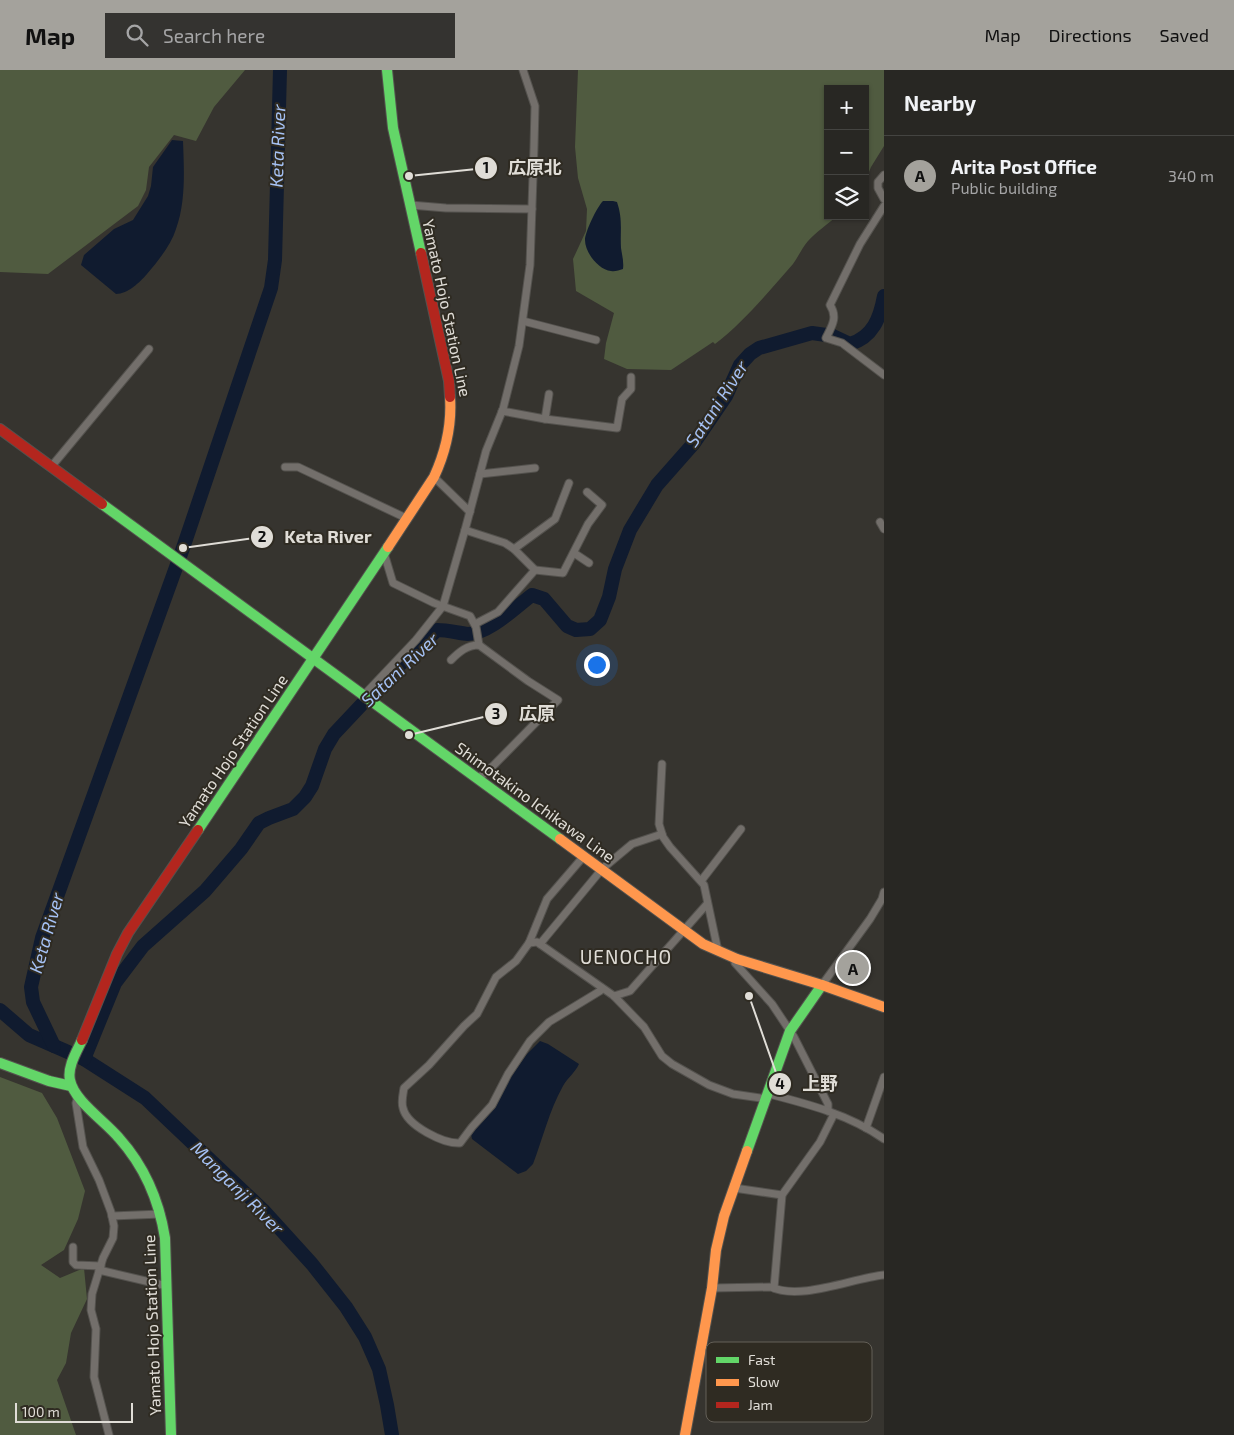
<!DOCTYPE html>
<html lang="en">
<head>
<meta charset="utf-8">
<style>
	:root { --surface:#282723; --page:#343330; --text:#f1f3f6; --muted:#a5a5a6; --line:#444441; --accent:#a4a29c }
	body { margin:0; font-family:"Exo 2","Noto Sans JP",sans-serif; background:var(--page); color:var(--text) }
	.controls { position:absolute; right:15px; top:15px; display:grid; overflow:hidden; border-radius:0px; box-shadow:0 1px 4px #0004 }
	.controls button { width:45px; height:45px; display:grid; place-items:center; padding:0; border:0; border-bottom:1px solid var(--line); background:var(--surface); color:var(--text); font:25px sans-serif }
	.scale { position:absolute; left:15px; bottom:12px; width:118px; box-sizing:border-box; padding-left:5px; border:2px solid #e0ddd7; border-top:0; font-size:14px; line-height:18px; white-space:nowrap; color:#e0ddd7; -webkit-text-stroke:4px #2f2b22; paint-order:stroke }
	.you { position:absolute; left:596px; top:594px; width:18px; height:18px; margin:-12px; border:4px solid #fff; border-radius:50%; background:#1a73e8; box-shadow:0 0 0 8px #1a73e833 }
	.badge { display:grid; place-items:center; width:32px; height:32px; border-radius:50%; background:var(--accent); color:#111; font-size:16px; font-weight:700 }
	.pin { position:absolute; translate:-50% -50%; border:2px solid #fff; box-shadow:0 1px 5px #0006 }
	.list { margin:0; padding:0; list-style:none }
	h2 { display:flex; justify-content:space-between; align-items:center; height:65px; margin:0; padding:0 20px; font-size:21px }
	h2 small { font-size:16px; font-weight:400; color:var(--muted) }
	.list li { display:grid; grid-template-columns:32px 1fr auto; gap:15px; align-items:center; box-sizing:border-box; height:80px; padding:0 20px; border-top:1px solid var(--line) }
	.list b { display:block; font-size:19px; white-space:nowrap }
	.list p { margin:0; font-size:16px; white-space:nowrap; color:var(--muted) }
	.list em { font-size:16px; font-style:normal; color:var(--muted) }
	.icon { flex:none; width:28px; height:28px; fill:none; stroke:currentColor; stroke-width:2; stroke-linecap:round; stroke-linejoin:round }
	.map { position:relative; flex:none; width:884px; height:1365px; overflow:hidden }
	header { display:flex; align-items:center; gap:30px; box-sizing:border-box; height:70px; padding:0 25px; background:var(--accent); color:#111 }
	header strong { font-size:24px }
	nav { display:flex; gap:28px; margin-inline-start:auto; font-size:18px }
	.search { width:350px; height:45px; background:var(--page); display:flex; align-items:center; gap:12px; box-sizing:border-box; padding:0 18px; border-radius:0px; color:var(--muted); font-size:19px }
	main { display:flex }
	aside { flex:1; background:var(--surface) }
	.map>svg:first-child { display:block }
	.forest { fill:#505b40 }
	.water { fill:#101b2f }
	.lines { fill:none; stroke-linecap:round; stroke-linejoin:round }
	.river { stroke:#101b2f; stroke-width:14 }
	.street-casing { stroke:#54524e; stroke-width:9 }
	.fast-casing { stroke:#54524e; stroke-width:12 }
	.slow-casing { stroke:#54524e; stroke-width:12 }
	.jam-casing { stroke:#54524e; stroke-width:12 }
	.street { stroke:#736f6b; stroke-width:7 }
	.fast { stroke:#63d668; stroke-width:10 }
	.slow { stroke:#ff974d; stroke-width:10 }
	.jam { stroke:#b3261e; stroke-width:10 }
	.labels { text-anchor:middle; stroke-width:4; stroke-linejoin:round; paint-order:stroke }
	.street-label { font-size:16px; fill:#e0ddd7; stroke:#2f2b22 }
	.water-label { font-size:18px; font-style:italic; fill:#a5c1f4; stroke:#2f2b22 }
	.quarter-label { font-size:19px; letter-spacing:1px; fill:#e0ddd7; stroke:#2f2b22 }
	.key { fill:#2f2b22; stroke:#646058; stroke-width:1 }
	.key-label { font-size:14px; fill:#e0ddd7 }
	.leader { fill:none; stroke:#e0ddd7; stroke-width:2 }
	.callout-dot { fill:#e0ddd7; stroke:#2f2b22; stroke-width:2 }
	.mark-label { font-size:15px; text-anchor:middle; font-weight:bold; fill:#111 }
	.callout-label { font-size:18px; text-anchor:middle; font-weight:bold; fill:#e0ddd7; stroke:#2f2b22; stroke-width:4; stroke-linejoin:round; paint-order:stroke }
</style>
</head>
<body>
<header>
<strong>Map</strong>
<div class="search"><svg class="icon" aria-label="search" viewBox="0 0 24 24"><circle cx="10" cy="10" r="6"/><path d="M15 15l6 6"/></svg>Search here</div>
<nav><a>Map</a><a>Directions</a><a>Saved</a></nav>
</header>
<main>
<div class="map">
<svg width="884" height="1365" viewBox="0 0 884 1365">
	<rect width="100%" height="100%" fill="#36342f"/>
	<!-- forest -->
	<g class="forest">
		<path d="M0,0H245L214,37L196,71L174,65L149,97L146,120L138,136L48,204L0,202Z"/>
		<path d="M578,0H884V76L871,97L865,112V19H828V146H837C828,154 816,162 808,171C802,178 798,187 793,194C768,222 745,251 715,274L713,272L671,300L627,299L604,289L606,273L614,243L576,221L573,189L586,161L587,139L578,108L575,77Z"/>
		<path d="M0,1007L42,1023L57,1048L85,1121L78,1149L64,1180L41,1195L60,1208L84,1198L87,1229L71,1263L66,1293L57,1310L76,1365H0Z"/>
	</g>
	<!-- water -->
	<g class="water">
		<path d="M172,70L183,71C184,99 186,132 176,159C171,175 158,191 147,204C140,212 128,224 116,224L81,195L84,185L114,159L133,150L148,126L151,116L153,97Z"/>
		<path d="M603,131H613L617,132C623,150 620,160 621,178C622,185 624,192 623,199C619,200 615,202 611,201C599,200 585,183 585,170C585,162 597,137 603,131Z"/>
		<path d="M540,971L548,974L579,994C575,1003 567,1008 563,1016C549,1041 543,1068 533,1094L526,1101L518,1104L472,1069L471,1064L495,1038L510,1008L527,984Z"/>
	</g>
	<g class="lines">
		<!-- river -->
		<g class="river">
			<path d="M0,940L29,965L84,989L145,1028L263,1140L312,1194L346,1237L365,1267L379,1299L387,1335L392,1365"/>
			<path d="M54,976L33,932L31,917L42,868L183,478L271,218L275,190L280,0"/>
			<path d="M84,989L115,913L143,876L205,821L241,779L259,753L269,748L293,739L305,727L312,716L325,679L334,664L397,597L437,560C448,560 458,563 468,564C489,564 516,537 532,525L544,529L567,556L576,560L590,559L600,550L609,527L615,499L630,460L657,415L694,373L726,326L740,295L750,284L759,278L812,263L833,266L850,274C873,267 880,248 884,226"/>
		</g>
		<defs>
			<g id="street">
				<path d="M884,105L878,112V118L884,129"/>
				<path d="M410,135L446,138L532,139"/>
				<path d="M884,136L860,174L830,235C838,247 832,256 826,268L842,273L884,305"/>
				<path d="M523,251L596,270"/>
				<path d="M502,341L545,349L617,358L622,329L631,319V307"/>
				<path d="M545,349L549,324"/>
				<path d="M51,397L149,279"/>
				<path d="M285,397H298L406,448"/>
				<path d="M480,404L535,398"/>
				<path d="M434,407L470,442"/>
				<path d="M880,452L884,459"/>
				<path d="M465,460L505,473L514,479L535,500"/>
				<path d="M514,479L555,449L569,413"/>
				<path d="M384,483L393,513L434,533L470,546L476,557L479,575"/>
				<path d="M574,483L589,493"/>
				<path d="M475,554L498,542L535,500L563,503L588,454L602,435L587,422"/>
				<path d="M451,590C459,582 467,575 479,575L528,611L558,630L493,696L478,709"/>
				<path d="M364,625L416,570L443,536L465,460L486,381L503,339L519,276L530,195L534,77L535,36L523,0"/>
				<path d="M662,694L659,754L663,767L670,777L704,815L718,881"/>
				<path d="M584,786L547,829L529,873L516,891L496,907L477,944L464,956L429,995L404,1018C403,1024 401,1032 403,1038C407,1056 444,1074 460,1073L472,1057L492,1035L508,1004L530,971L549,952L600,921L602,918"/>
				<path d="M701,811L741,759"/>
				<path d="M529,873L537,872L614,926L644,957L662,986L672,994L709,1015L733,1024L767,1029"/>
				<path d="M540,874L602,799L632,774L662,764"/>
				<path d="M737,889L735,893L772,934L794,967L828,1034V1041"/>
				<path d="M822,915L870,849L882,829L884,822"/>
				<path d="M614,926L630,921L707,834"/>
				<path d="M769,1024C808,1034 850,1045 884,1069"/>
				<path d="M78,1027L76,1033L83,1077L99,1110L111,1142L114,1156L113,1168L103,1188L92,1224L91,1240L96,1259L94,1307L109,1365"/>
				<path d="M866,1058L884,1007"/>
				<path d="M734,1118L782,1125"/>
				<path d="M112,1146L161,1144"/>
				<path d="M73,1177V1192L76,1195L101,1196"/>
				<path d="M99,1200L167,1216"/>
				<path d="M712,1218L771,1217C800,1231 853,1208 884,1205"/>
				<path d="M774,1218L782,1125L820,1072L834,1044"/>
			</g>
			<g id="fast">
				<path d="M387,0L393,58L421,183"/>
				<path d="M102,434L560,769"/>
				<path d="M198,760L388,477"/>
				<path d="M82,970C77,981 67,997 70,1010C74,1031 105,1051 119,1068C145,1097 159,1130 165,1168L171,1365"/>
				<path d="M0,993L49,1011L71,1016"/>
				<path d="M747,1081L790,961L822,915"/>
			</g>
			<g id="slow">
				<path d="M388,477L434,407C446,381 452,356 450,327"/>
				<path d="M560,769L703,874L737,889L822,915L884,937"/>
				<path d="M685,1365L712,1218L716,1180L724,1146L747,1081"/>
			</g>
			<g id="jam">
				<path d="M421,183L449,311L450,327"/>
				<path d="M0,359L102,434"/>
				<path d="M82,970L117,884L128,863L198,760"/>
			</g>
		</defs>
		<!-- street casing -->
		<use href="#street" class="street-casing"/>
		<!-- fast casing -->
		<use href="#fast" class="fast-casing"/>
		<!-- slow casing -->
		<use href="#slow" class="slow-casing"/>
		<!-- jam casing -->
		<use href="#jam" class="jam-casing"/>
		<!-- street -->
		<use href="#street" class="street"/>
		<!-- fast -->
		<use href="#fast" class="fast"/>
		<!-- slow -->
		<use href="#slow" class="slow"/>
		<!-- jam -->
		<use href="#jam" class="jam"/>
	</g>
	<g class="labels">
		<!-- street labels -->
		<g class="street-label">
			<text transform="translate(447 238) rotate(78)" y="6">Yamato Hojo Station Line</text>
			<text transform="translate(233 681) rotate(-56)" y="6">Yamato Hojo Station Line</text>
			<text transform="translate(535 732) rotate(36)" y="6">Shimotakino Ichikawa Line</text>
			<text transform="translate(152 1255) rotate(-92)" y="6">Yamato Hojo Station Line</text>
		</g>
		<!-- water labels -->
		<g class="water-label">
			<text transform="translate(278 76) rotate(-88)" y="6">Keta River</text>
			<text transform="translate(717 334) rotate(-57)" y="6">Satani River</text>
			<text transform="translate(400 600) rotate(-43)" y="6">Satani River</text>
			<text transform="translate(47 863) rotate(-74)" y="6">Keta River</text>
			<text transform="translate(237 1118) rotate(45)" y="6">Manganji River</text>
		</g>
		<!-- quarter labels -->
		<g class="quarter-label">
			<text x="626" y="894">UENOCHO</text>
		</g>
	</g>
	<!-- legend -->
	<rect x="706" y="1272" width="166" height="80" rx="8" class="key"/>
	<rect x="716" y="1287" width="23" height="6" fill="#63d668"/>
	<rect x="716" y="1309" width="23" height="7" fill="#ff974d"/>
	<rect x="716" y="1332" width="23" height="6" fill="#b3261e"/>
	<g class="key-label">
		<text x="748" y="1295">Fast</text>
		<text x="748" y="1317">Slow</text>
		<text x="748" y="1340">Jam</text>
	</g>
	<!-- callouts -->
	<path class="leader" d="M409 106L486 98M183 478L262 467M409 665L496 644M749 926L780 1014"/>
	<g class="callout-dot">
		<circle cx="409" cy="106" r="5"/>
		<circle cx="183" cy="478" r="5"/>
		<circle cx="409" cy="665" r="5"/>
		<circle cx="749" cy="926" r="5"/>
		<circle cx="486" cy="98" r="12"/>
		<circle cx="262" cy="467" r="12"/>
		<circle cx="496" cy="644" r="12"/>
		<circle cx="780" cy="1014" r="12"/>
	</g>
	<g class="mark-label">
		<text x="486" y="103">1</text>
		<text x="262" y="472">2</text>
		<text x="496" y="649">3</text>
		<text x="780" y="1019">4</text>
	</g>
	<g class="callout-label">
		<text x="535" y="104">広原北</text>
		<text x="328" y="473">Keta River</text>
		<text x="537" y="650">広原</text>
		<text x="820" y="1020">上野</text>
	</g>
</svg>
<div class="controls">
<button>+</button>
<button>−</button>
<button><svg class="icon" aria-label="layers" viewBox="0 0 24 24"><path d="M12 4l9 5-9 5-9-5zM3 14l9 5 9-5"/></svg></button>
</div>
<div class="scale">100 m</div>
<div class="you"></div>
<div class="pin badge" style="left:853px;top:898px">A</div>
</div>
<aside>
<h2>Nearby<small></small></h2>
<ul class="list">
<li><span class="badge">A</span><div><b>Arita Post Office</b><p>Public building</p></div><em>340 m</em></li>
</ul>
</aside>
</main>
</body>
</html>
